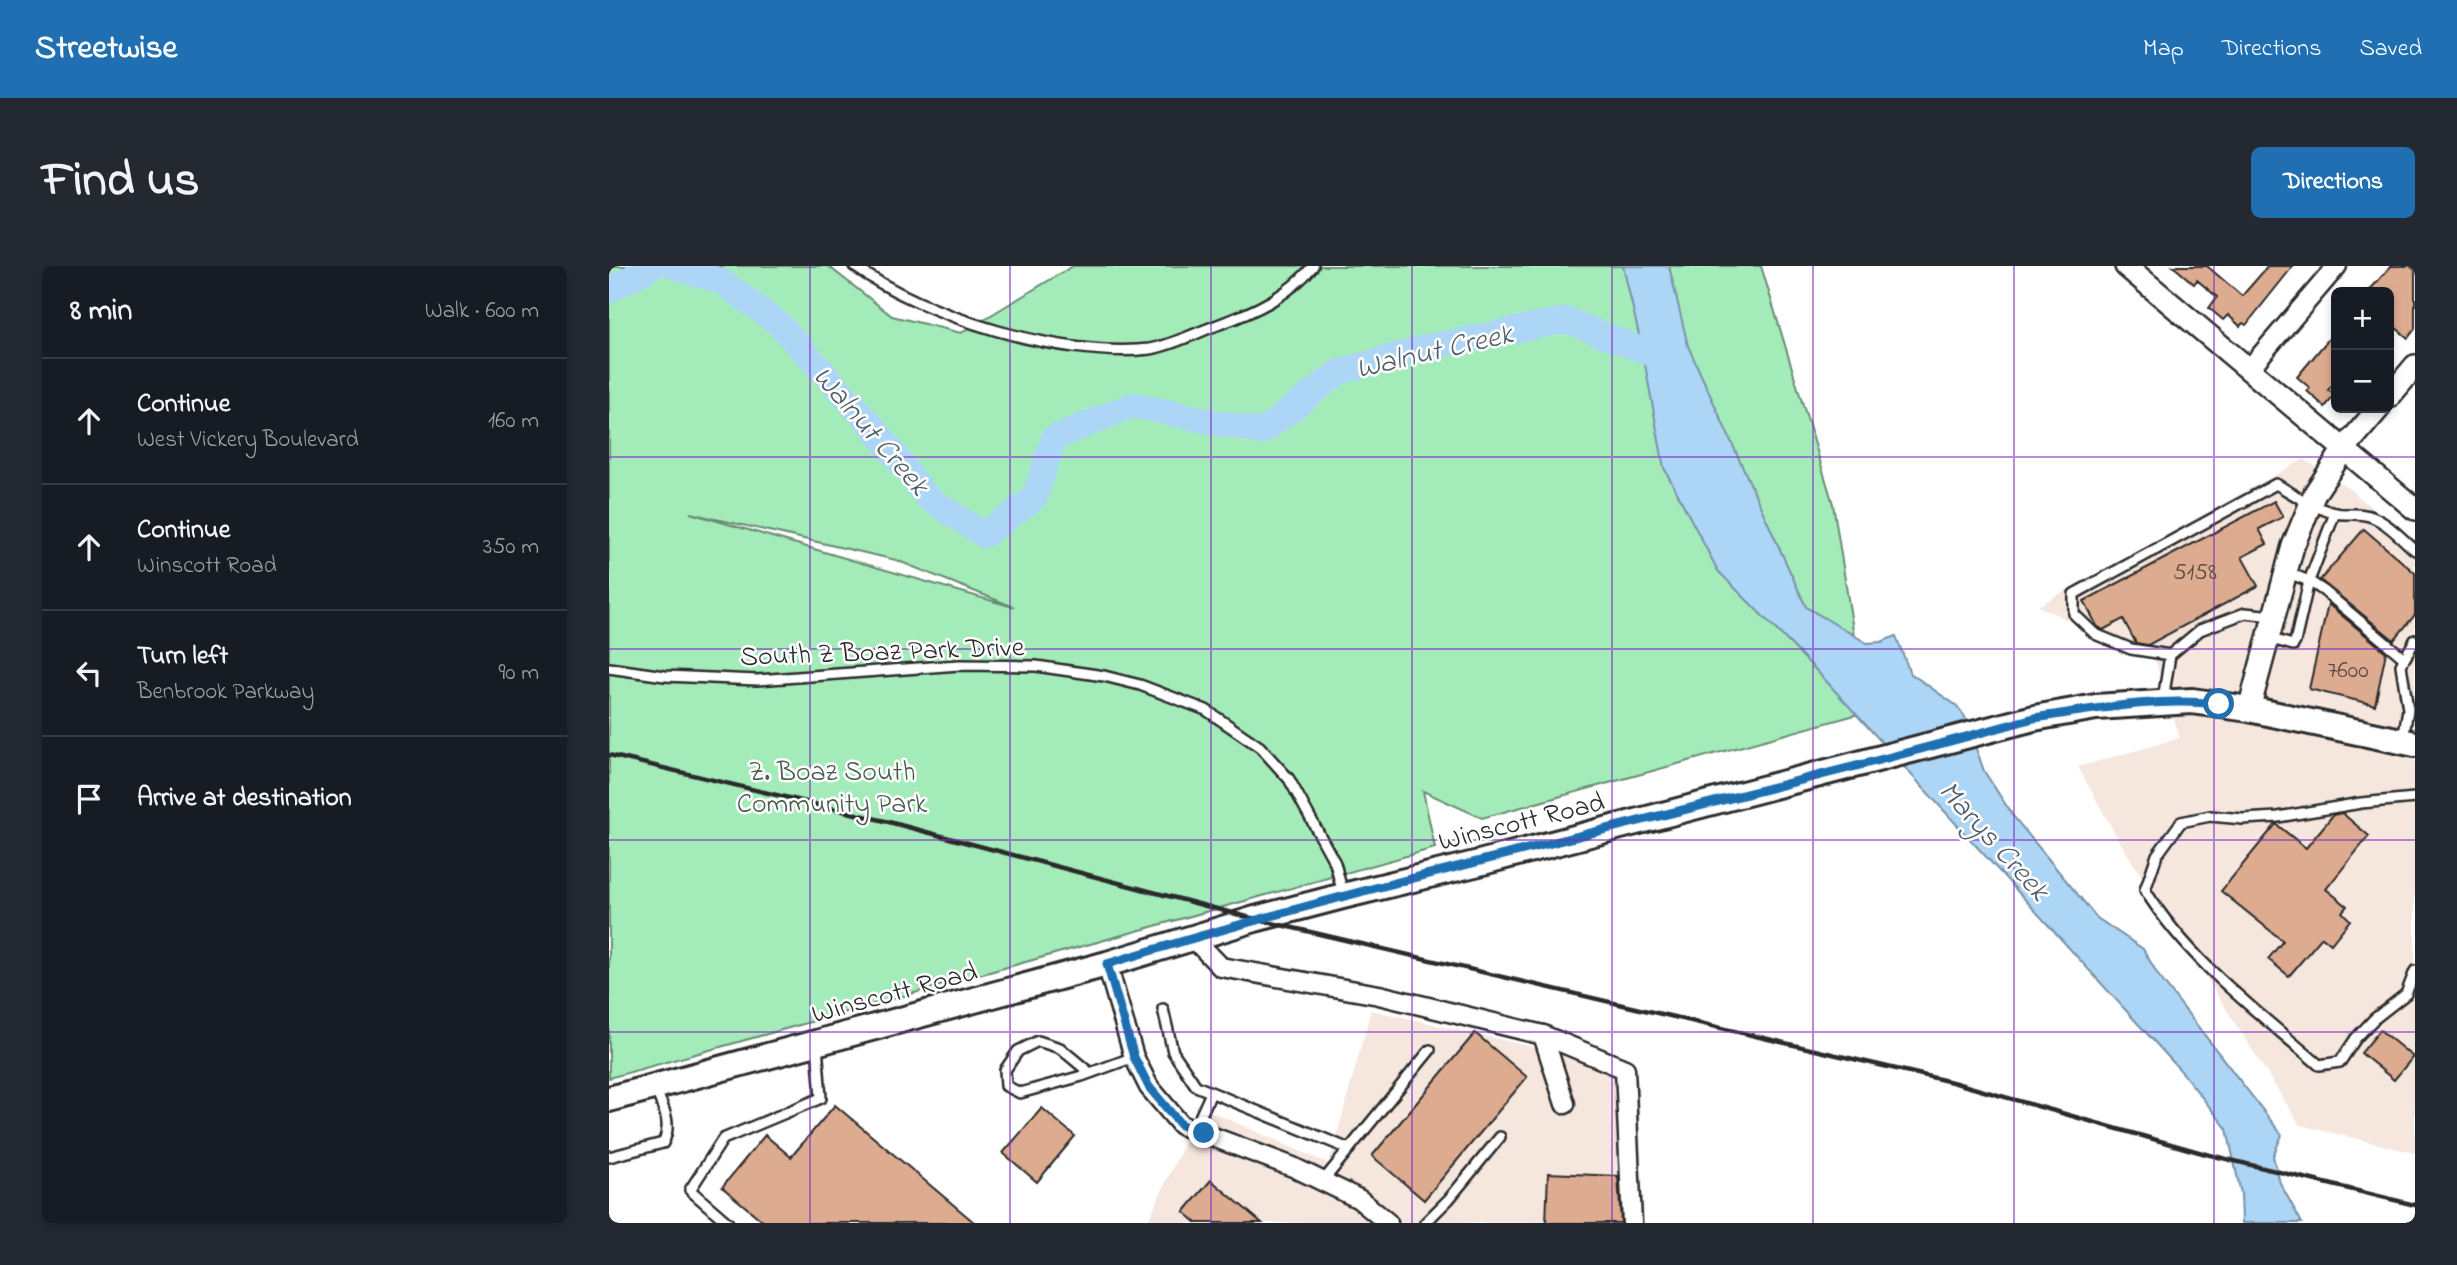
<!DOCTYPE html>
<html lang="en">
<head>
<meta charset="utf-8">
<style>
	:root { --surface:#171b24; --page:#242831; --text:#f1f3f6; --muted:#9ea1a6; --line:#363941; --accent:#1f6fb2 }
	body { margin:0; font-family:"Indie Flower",sans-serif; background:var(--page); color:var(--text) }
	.controls { position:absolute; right:21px; top:21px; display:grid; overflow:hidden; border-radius:10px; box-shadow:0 4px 10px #0003 }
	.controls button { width:63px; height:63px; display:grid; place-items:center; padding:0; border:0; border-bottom:2px solid var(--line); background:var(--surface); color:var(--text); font:35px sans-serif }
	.stop { position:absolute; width:21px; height:21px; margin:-16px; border:5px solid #1f6fb2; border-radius:50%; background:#fff }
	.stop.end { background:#1f6fb2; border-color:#fff; box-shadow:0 2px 7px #0008 }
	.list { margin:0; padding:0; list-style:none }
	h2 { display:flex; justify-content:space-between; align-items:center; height:91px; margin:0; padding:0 28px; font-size:30px }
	h2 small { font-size:23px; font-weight:400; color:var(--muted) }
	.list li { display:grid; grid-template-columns:46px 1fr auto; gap:21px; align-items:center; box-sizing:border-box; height:126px; padding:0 28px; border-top:2px solid var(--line) }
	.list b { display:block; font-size:26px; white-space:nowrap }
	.list p { margin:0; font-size:23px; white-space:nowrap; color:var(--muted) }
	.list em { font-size:23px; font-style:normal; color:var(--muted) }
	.icon { flex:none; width:38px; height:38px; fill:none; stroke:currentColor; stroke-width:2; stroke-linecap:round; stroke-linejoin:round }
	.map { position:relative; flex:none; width:1806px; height:957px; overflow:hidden; border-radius:10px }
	header { display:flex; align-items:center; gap:42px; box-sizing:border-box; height:98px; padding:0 35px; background:var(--accent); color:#fff }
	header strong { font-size:33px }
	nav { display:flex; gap:38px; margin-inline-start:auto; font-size:24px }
	.intro { display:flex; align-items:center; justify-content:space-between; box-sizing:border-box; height:168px; padding:0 42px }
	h1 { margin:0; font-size:49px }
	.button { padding:18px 32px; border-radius:10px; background:var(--accent); color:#fff; font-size:24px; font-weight:700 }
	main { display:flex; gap:42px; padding:0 42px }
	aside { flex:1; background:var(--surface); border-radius:10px; box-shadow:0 4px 10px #0003 }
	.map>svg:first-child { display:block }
	.built { fill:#f5e6de }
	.green { fill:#a3ecba; stroke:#678c72; stroke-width:2; fill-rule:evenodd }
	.water { fill:#acd5f6; stroke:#7891a5; stroke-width:2 }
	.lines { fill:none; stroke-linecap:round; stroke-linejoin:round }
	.river { stroke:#acd5f6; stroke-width:26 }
	.building { fill:#ddab90; stroke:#2b2b2b; stroke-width:2 }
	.service-casing { stroke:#2b2b2b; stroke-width:14 }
	.minor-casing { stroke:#2b2b2b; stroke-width:23 }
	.tertiary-casing { stroke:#2b2b2b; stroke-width:26 }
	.secondary-casing { stroke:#2b2b2b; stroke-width:30 }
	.service { stroke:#fff; stroke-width:9 }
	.minor { stroke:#fff; stroke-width:18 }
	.tertiary { stroke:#fff; stroke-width:21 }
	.secondary { stroke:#fff; stroke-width:24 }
	.rail { stroke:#2b2b2b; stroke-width:4.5 }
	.route { stroke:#1f6fb2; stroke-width:9 }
	.grid { fill:none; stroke:#7b2cbf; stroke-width:2; stroke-opacity:0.55 }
	.labels { text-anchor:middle; stroke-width:5; stroke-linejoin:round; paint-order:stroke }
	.number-label { font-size:24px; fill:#584b44 }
	.street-label { font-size:28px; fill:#2b2b2b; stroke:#fff }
	.park-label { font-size:28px; fill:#495b4f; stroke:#fff }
	.water-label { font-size:30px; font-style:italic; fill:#525e68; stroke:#fff }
</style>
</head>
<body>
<header>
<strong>Streetwise</strong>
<nav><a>Map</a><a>Directions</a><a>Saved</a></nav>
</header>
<div class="intro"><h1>Find us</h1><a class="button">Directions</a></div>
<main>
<aside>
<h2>8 min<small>Walk · 600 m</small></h2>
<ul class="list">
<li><svg class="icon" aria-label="ahead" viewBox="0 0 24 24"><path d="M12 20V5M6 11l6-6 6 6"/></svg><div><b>Continue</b><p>West Vickery Boulevard</p></div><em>160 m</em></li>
<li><svg class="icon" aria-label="ahead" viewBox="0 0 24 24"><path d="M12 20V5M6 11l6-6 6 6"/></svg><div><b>Continue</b><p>Winscott Road</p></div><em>350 m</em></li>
<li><svg class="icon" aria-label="left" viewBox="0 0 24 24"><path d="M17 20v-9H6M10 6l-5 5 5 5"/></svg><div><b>Turn left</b><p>Benbrook Parkway</p></div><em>90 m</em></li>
<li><svg class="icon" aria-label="arrive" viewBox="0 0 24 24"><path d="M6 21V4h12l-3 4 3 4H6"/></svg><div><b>Arrive at destination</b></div></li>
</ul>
</aside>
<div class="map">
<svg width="1806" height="957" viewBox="0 0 1806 957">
	<rect width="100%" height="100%" fill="#fff"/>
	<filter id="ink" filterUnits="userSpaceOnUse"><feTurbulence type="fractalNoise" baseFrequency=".0143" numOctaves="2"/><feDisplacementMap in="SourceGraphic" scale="14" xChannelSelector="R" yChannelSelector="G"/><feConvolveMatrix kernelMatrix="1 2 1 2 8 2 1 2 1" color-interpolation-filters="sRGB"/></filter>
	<g filter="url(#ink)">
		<!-- built -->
		<g class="built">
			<path d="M1695,193L1742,224L1806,279V887L1691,859L1509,573L1469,501L1571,472L1546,394L1429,340Z"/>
			<path d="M762,744L928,782L1029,816L1035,957H538L592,841L720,898Z"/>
		</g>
		<!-- green -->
		<path class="green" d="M0,0H219L283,50L352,67L464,0H1152L1224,238L1257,446L873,552L814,525L826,582L0,812ZM81,247L287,294L405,341H404Z"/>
		<!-- water -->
		<path class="water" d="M1014,0H1060L1079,80L1197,341L1258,377L1272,376L1287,370L1301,407L1348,440L1356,451L1375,505L1404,550L1488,652L1534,683L1549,709L1673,869L1664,890L1671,917L1693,957H1633L1632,928L1618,863L1572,805L1206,403L1109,305L1055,202L1033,82Z"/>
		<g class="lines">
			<!-- river -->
			<g class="river">
				<path d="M65,0L112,15L171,59L264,161L318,231L375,269L425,232L445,172L524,139L653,166L730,106L815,82L957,54L1056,93"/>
				<path d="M0,24L44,0"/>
			</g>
		</g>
		<!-- building -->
		<g class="building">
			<path d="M1564,0H1598L1633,30L1659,0H1684L1637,59L1634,57L1631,60L1619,49L1614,54L1600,42L1608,31L1588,14L1585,18Z"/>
			<path d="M1782,0H1801L1806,4V63L1799,72L1780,56V26H1759Z"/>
			<path d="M1727,64V115L1719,124L1726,129L1716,141L1698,125L1701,122L1688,111Z"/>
			<path d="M1665,235L1674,251L1650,263L1658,278L1633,291L1649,320L1539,379L1527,377L1514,353L1494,364L1488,360L1475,335Z"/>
			<path d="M1755,263L1806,307V349L1785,374L1711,314Z"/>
			<path d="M1719,338L1777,386L1766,439L1700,423Z"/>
			<path d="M1733,547L1760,570L1717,623L1738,640L1733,646L1741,654L1722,678L1713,671L1680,710L1659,693L1674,675L1612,625L1667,558L1697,582L1724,549Z"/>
			<path d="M1771,764L1804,791L1785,814L1752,787Z"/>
			<path d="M866,767L918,811L815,934L763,890Z"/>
			<path d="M226,839L366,957H156L113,921L156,869L182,891Z"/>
			<path d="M433,842L466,870L428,916L394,887Z"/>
			<path d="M939,907L1009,910L1012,957H937Z"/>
			<path d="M602,914L653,957H588L575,946Z"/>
		</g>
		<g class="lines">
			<defs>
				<g id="service">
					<path d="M245,0C316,51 454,93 541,83C562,80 591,65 611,58C647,45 679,30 704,0"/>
					<path d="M1677,306L1700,315L1715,325L1795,392"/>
					<path d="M1659,372L1684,379L1686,376L1700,315L1726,247"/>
					<path d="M1561,389L1522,383L1486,368L1465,348V328L1667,218C1686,229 1704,242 1726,247C1739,250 1750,245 1763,251C1779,257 1793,273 1806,284"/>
					<path d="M0,402L56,410L148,414L350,399L427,400L495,410L531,419L597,444L651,481L680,513L726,597L734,628"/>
					<path d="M1554,434L1561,389L1591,364L1636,347L1664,350"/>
					<path d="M1794,474L1799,443L1792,399L1806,374"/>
					<path d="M1806,532L1752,537L1669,551L1634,553L1601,550L1572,556L1548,589L1536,624C1580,695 1648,745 1710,799L1731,796L1747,772L1765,753L1797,728L1806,705"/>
					<path d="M554,743L564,786L587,820L740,883"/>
					<path d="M481,807L451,782L429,775L409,785L396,804L397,820L411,827L473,810L525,791"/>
					<path d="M585,864L602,827"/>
					<path d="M0,891L54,877C64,857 54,842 46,822"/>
					<path d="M714,915L821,784"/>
					<path d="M119,957L81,924L114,873L212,832L208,779"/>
					<path d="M816,957L840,933L891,871"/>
				</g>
				<g id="minor">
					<path d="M1640,103L1728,0"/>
					<path d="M584,672L612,701L770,729L934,769L956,838"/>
					<path d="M498,698L525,791L540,821L572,859L684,901L750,933L779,957"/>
					<path d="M934,769L1016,803L1023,957"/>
				</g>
				<g id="tertiary">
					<path d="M1517,0L1806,243"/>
					<path d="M1780,131L1806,100"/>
					<path d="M1640,443L1684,280L1706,227L1735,183L1770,142"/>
				</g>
				<path id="secondary" d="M0,833L498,698L646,653L734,630L870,597L1425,452L1487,441L1583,435L1640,443L1806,478"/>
			</defs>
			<!-- service casing -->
			<use href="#service" class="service-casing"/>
			<!-- minor casing -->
			<use href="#minor" class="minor-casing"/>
			<!-- tertiary casing -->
			<use href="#tertiary" class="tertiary-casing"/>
			<!-- secondary casing -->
			<use href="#secondary" class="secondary-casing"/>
			<!-- service -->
			<use href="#service" class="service"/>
			<!-- minor -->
			<use href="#minor" class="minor"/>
			<!-- tertiary -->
			<use href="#tertiary" class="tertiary"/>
			<!-- secondary -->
			<use href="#secondary" class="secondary"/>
			<!-- rail -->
			<path class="rail" d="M0,489L276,555L646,653L1343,816L1597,888L1806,939"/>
		</g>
	</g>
	<g class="lines" filter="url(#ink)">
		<!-- route -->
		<path class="route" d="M595,867L572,859L540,821L525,791L498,698C803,604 1117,539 1425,452C1487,443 1547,431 1610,438"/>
	</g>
	<!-- grid -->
	<path class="grid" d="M201,0V957M401,0V957M602,0V957M803,0V957M1003,0V957M1204,0V957M1405,0V957M1605,0V957M0,191H1806M0,383H1806M0,574H1806M0,766H1806"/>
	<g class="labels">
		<!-- number labels -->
		<g class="number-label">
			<text x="1586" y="313">5158</text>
			<text x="1739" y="411">7600</text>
		</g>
		<!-- street labels -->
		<g class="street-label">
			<text transform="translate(273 384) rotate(-2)" y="10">South Z Boaz Park Drive</text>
			<text transform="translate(912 554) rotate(-14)" y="10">Winscott Road</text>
			<text transform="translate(285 725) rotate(-15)" y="10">Winscott Road</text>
		</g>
		<!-- park labels -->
		<g class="park-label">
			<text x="223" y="514">Z. Boaz South<tspan x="223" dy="32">Community Park</tspan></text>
		</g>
		<!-- water labels -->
		<g class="water-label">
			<text transform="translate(825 84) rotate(-13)" y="10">Walnut Creek</text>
			<text transform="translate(263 164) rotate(49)" y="10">Walnut Creek</text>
			<text transform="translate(1386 574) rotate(48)" y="10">Marys Creek</text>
		</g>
	</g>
</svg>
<div class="controls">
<button>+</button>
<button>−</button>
</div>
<div class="stop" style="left:1610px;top:438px"></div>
<div class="stop end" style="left:595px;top:867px"></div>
</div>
</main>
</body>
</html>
